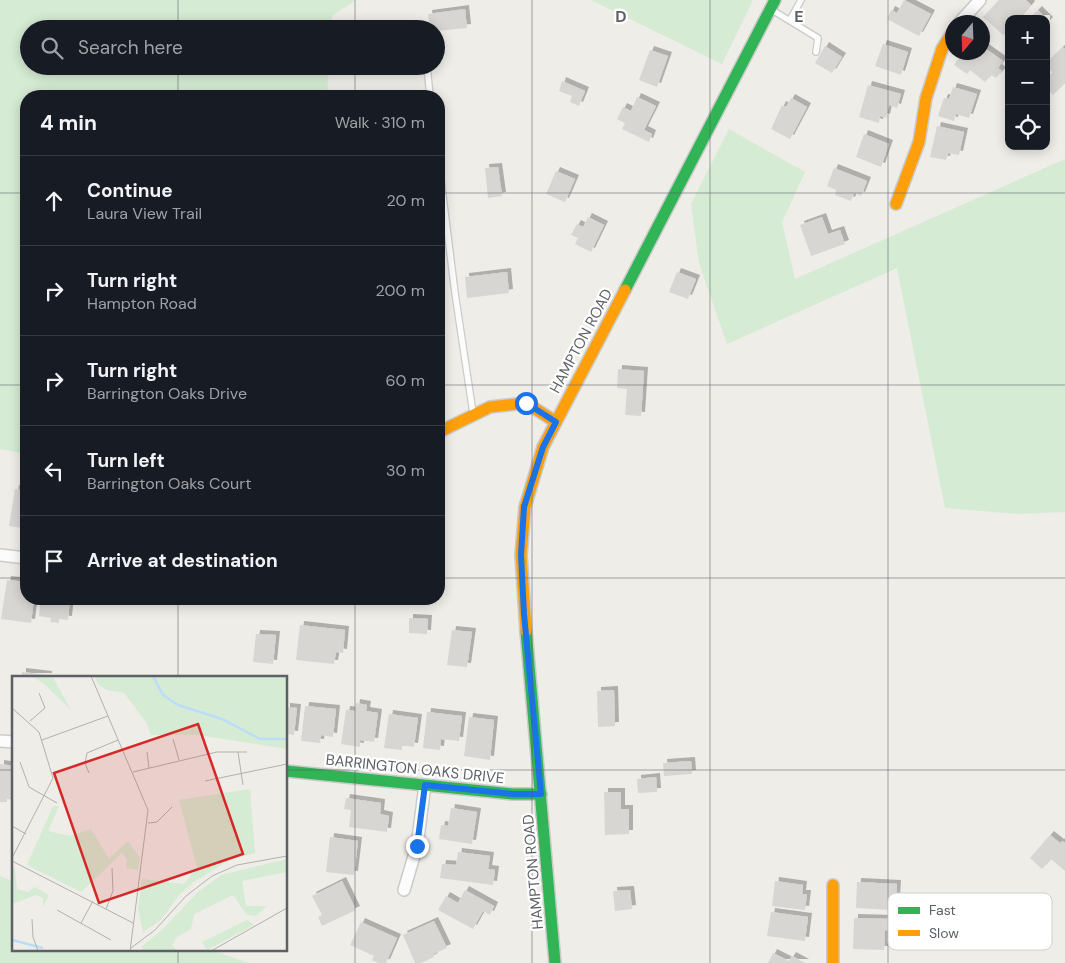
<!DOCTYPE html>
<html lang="en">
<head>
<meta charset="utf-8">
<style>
	:root { --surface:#171b24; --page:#242831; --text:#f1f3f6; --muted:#9ea1a6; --line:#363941 }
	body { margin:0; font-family:"DM Sans",sans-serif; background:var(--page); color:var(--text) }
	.controls { position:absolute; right:15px; top:15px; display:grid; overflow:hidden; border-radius:10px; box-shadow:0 2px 12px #0003 }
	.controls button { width:45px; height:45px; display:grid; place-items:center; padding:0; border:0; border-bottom:1px solid var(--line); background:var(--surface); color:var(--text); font:25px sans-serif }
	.compass { position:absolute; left:945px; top:15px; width:45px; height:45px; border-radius:50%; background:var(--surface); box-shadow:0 2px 12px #0003; rotate:199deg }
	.stop { position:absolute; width:15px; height:15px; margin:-11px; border:4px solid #1a73e8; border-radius:50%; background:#fff }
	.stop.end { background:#1a73e8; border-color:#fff; box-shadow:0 1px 5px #0008 }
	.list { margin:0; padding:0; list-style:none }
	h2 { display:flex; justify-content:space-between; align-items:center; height:65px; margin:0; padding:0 20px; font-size:21px }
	h2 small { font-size:16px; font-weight:400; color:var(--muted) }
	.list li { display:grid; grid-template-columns:32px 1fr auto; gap:15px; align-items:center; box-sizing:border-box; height:90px; padding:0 20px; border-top:1px solid var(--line) }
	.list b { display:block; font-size:19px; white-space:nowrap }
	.list p { margin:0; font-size:16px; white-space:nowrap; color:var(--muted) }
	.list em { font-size:16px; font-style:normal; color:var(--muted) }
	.icon { flex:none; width:28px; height:28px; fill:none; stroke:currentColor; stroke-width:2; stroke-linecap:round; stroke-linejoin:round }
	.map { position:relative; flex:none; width:1065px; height:963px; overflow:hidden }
	.search { position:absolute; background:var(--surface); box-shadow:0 2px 12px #0003; left:20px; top:20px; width:425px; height:55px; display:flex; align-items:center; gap:12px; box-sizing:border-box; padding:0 18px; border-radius:28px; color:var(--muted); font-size:19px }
	.panel { position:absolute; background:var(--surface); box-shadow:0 2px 12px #0003; left:20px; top:90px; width:425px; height:515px; border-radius:20px }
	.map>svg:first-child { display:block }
	.green { fill:#d5ebd3 }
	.building { fill:#d8d6d3; filter:url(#shadow) }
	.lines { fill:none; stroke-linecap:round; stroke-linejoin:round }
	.lane-casing { stroke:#cbcbca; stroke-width:8 }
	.street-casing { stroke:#cbcbca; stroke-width:14 }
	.fast-casing { stroke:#c9cac9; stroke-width:14 }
	.slow-casing { stroke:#c9cac9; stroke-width:14 }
	.lane { stroke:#fcfcfc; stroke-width:5.5 }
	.street { stroke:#fcfcfc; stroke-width:11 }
	.fast { stroke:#30b455; stroke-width:11 }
	.slow { stroke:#ff9f0a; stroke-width:11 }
	.route { stroke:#1a73e8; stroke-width:6 }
	.grid { fill:none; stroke:#5d6167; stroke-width:1; stroke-opacity:0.55 }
	.labels { text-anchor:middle; stroke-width:4.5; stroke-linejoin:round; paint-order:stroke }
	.street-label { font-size:15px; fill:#5d6167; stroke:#fff }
	.inset-river { fill:none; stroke:#bcddf8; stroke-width:2.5 }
	.inset-road { fill:none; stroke:#b0b1b0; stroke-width:1 }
	.view { fill:#d62828; fill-opacity:0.15; stroke:#d62828; stroke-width:2.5 }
	.inset-edge { fill:none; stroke:#5d6167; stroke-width:2.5 }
	.key { fill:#fff; stroke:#ced0d1; stroke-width:1 }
	.key-label { font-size:14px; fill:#5d6167 }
	.grid-label { font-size:16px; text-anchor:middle; font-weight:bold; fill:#5d6167; stroke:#fff; stroke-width:4.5; stroke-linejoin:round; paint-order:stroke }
</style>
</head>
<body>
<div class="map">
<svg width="1065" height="963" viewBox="0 0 1065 963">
	<defs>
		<filter id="shadow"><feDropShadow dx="4" dy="-4" stdDeviation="0" flood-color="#0004"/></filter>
	</defs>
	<rect width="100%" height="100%" fill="#eeede8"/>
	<!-- green -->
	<g class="green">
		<path d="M0,0H356L332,16L331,29H29V66H329L327,96H26V454L0,449Z"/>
		<path d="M591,0H753L722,64Z"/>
		<path d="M729,129L805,172L782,222L795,279L1065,159V512L1019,514L945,508L897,268L727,344L699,263L691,204Z"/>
		<path d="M0,876L14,882V949H208L249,963H0Z"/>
	</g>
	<!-- building -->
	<g class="building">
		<path d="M904,0L931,14L919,36L887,19L891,10L897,13Z"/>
		<path d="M999,0H1026L1031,5L1019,19H1009V29L1003,35L983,17Z"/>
		<path d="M465,9L467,28L436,31V29H430L428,14Z"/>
		<path d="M1038,10L1049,21L1046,24V19H1029Z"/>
		<path d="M883,44L908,52L901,75L875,66Z"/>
		<path d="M825,46L842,57L832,73L815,63Z"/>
		<path d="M982,46L1003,61L998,68L1002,71L996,78L991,75L985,82L970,70L967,74L954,65L963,52H982Z"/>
		<path d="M1063,47L1065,49V83L1053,95L1046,88V79L1053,73L1046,66V63Z"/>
		<path d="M650,50L668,56L657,87L639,80Z"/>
		<path d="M562,81L585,91L579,106L570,102L572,96L559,91Z"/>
		<path d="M868,85L901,94L897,108L889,105L886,118L880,116L879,123L859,117Z"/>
		<path d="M953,87L977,94L969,118L956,114L954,121L938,116L944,98L949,99Z"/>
		<path d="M637,97L656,106L644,130L652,134L649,142L622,129L625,123L617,119L623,107L631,111Z"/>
		<path d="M791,98L807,107L790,139L771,129L782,105L786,107Z"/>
		<path d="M937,126L964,132L959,155L948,153L946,160L930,157Z"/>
		<path d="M864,134L889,144L881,167L856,157Z"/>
		<path d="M498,167L502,196L488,198L485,168Z"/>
		<path d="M834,168L867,181L861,196L854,193L851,201L835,195L836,190L827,186Z"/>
		<path d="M556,171L575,179L565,202L546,194Z"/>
		<path d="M588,217L604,225L591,252L575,244L578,238L571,235L577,224L583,227Z"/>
		<path d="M822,217L828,234L840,230L845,244L811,256L800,225Z"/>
		<path d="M507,272L509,293L467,298L465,277Z"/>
		<path d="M677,272L696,279L688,299L669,292Z"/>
		<path d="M618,369L644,371L641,416L625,415L627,389L617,388Z"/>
		<path d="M15,489L26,491V527L23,526L22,528L9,526Z"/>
		<path d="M7,580L26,582V599H34L31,623L1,619Z"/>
		<path d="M41,599H70L68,620L59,619V623L50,622L51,618L39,616Z"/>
		<path d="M409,618L428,619L427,634L409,633Z"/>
		<path d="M300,625L345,630L343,653L336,652L334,664L296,660Z"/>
		<path d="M452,630L472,632L467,667L447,665Z"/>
		<path d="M256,634L276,635L273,664L253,662Z"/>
		<path d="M22,672L48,675V677H22Z"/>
		<path d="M614,690L615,726L598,727L597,691Z"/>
		<path d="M356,703L367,705L366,711L378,713L374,742L360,740V747L341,744L346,710L355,711Z"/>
		<path d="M305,706L336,709L333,737L321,735L320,743L301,741Z"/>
		<path d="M286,707L297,708L294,735L286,734Z"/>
		<path d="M427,712L462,716L459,741L441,739L440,750L423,748Z"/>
		<path d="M389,714L418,718L414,747L402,745V750L384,748Z"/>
		<path d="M469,717L494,720L490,760L464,756Z"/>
		<path d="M691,761L692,774L664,776L663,763Z"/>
		<path d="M0,764L14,766V800L7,799V802H0Z"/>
		<path d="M656,777L657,792L638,793L637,779Z"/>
		<path d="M604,792H621V809H629V834L605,835Z"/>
		<path d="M346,798L381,803L380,814L389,816L387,832L349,827L351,810L344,809Z"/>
		<path d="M451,808L477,812L472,844L439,839L441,825L448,826Z"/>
		<path d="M1050,835L1060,843L1063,841L1065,843V871L1051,859L1042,869L1030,858Z"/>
		<path d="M330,837L358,841L354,875L326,872Z"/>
		<path d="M458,852L490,856L488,869L495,870L493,885L440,878L442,864L456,865Z"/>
		<path d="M342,881L356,910L322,926L318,917L322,915L312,896Z"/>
		<path d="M775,881L803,885L802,894H807L805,910L772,906Z"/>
		<path d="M857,882L897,884L896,900H893L892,910L856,908Z"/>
		<path d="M465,890L494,906L490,915L483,911L473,929L438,910L446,896L458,903Z"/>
		<path d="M630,890L632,909L615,911L613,891Z"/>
		<path d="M771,912L808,917L805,941L767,936Z"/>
		<path d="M854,918L890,919V931L885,930L884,950L853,949Z"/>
		<path d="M434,921L447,948L433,954L434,957L421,963H415L403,935Z"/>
		<path d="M361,922L397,938L386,963H378L372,960L374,956L350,945Z"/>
		<path d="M773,953L789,961L792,956L805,963H768Z"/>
	</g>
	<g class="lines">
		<defs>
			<g id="lane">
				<path d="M772,10L818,38L816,52"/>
				<path d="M790,20L801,0"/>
				<path d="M427,66L430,96"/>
				<path d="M439,164L455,293L473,413"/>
			</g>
			<g id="street">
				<path d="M960,22L980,0"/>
				<path d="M0,555L26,558"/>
				<path d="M0,741L14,742"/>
				<path d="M404,890L417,846L425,785"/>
			</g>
			<g id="fast">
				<path d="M625,290L775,0"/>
				<path d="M526,631L555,963"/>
				<path d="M286,771L512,794H541"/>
			</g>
			<g id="slow">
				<path d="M896,204L919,142L926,98L942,49L952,33"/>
				<path d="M439,432L490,407L526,403L556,422"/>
				<path d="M526,631L521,555L525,507L543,447L625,290"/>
				<path d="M833,885V963"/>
			</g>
		</defs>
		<!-- lane casing -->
		<use href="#lane" class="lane-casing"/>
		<!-- street casing -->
		<use href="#street" class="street-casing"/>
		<!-- fast casing -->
		<use href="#fast" class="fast-casing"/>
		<!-- slow casing -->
		<use href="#slow" class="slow-casing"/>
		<!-- lane -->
		<use href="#lane" class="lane"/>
		<!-- street -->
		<use href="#street" class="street"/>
		<!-- fast -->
		<use href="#fast" class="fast"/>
		<!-- slow -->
		<use href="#slow" class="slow"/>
	</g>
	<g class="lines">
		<!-- route -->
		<path class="route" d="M417,846L425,785L512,794H541L524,614L521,555L524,507L543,447L556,422L526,403"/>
	</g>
	<!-- grid -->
	<path class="grid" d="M178,0V29M355,0V29M532,0V963M710,0V963M888,0V963M178,66V96M355,66V96M0,193H26M439,193H1065M0,385H26M439,385H1065M0,578H26M439,578H1065M178,599V677M355,599V963M0,770H14M286,770H1065M178,949V963"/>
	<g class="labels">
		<!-- street labels -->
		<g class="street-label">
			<text transform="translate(581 341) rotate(-62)" y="5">HAMPTON ROAD</text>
			<text transform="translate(415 769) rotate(6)" y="5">BARRINGTON OAKS DRIVE</text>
			<text transform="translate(533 872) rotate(-95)" y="5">HAMPTON ROAD</text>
		</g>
	</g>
	<!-- overview -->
	<g transform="translate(12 676)">
		<rect width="275" height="275" fill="#eeede8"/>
		<path d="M19,0H40L59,34L31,7ZM82,0H275V73L186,59H139L134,46L112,17L95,14L87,9ZM238,113L243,177L217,184L182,206L167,219L149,244L131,256L126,233L130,203L172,208L185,191L167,124ZM41,130H47L36,155L58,160L79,153L97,183L116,165L128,182L126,194L114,192L115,184L110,177L69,216L15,189ZM275,183V196L230,205L234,230H255L244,240L235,239L221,219L182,238L179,253L165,261L160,269L166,275H130V270L151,253L185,217L209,199ZM0,191L3,193L5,213L16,216L22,211L37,219L31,231V222L24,219L0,228ZM235,244L242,249L195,274L190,266Z" fill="#d5ebd3"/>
		<path class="inset-river" d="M141,0L151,19L166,29L210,43L248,63H275M0,264L31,272"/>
		<path class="inset-road" d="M79,0L136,134L118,275M0,32L27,56L41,102L0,182M18,45L33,32L27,17M161,63L167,84M30,64L96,40M135,76L137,92M226,76L231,109M8,86L17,111L45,127M121,96L205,76H235M77,97L73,87L75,77L106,64M193,105L275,88M136,147L145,146L160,131M0,150L14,158M0,185L121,247M94,233L101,215L100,192M45,234L99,264M20,243L21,261L26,275M69,247L81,225M119,272L143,254L174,220L200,200L225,189L275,180M199,275L275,232"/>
		<path class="view" d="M186,48L231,178L87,227L42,97Z"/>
		<rect width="275" height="275" class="inset-edge"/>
	</g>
	<!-- legend -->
	<rect x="888" y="893" width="164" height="57" rx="8" class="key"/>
	<rect x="898" y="907" width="22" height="7" fill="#30b455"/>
	<rect x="898" y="930" width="22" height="6" fill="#ff9f0a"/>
	<g class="key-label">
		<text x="929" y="915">Fast</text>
		<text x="929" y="938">Slow</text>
	</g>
	<g class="grid-label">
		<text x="621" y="22">D</text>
		<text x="799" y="22">E</text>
	</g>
</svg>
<div class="controls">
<button>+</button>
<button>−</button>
<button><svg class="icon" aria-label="locate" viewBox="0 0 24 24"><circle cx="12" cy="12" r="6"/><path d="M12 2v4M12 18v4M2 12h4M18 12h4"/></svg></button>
</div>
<svg class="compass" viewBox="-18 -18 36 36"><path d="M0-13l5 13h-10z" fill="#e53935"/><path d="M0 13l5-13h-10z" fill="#9ea1a6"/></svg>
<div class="stop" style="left:526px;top:403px"></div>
<div class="stop end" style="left:417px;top:846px"></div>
<div class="search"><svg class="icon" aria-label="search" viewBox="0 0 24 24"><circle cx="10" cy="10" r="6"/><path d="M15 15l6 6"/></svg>Search here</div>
<section class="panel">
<h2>4 min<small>Walk · 310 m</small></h2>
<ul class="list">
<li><svg class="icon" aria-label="ahead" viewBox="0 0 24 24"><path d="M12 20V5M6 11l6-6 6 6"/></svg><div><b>Continue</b><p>Laura View Trail</p></div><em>20 m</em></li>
<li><svg class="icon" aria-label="right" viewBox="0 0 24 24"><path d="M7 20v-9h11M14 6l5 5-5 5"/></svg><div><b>Turn right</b><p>Hampton Road</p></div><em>200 m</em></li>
<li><svg class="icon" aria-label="right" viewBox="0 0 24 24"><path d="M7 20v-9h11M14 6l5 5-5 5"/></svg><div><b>Turn right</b><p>Barrington Oaks Drive</p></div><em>60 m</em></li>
<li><svg class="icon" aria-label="left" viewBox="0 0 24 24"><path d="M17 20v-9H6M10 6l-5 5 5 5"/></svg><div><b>Turn left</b><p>Barrington Oaks Court</p></div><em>30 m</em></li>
<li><svg class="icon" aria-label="arrive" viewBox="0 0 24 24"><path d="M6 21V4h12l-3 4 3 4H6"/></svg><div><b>Arrive at destination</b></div></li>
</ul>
</section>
</div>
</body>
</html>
